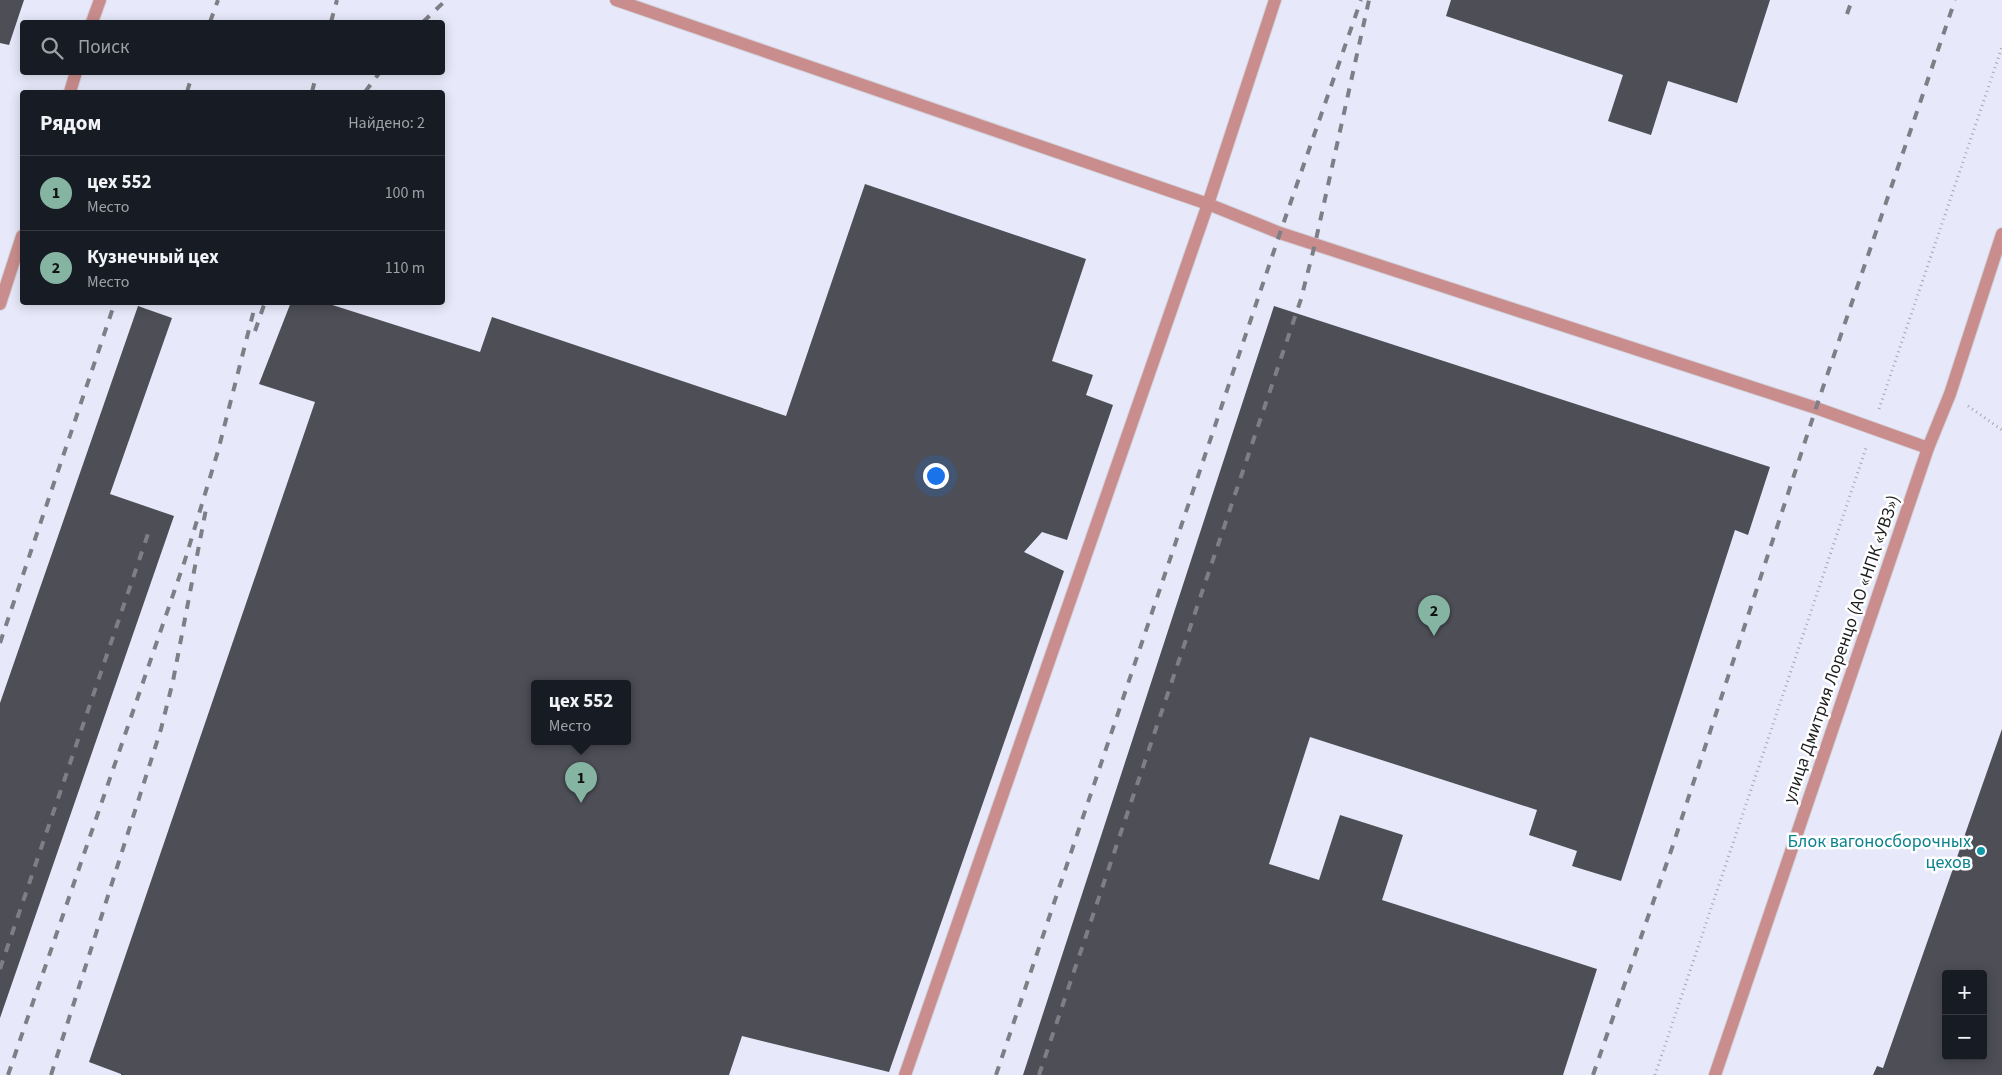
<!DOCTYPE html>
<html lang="ru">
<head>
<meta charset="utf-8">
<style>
	:root { --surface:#171b24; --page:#20242c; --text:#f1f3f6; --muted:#9ea1a6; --line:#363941; --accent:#85b4a2 }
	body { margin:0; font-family:"Source Sans 3",sans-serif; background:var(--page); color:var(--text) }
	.controls { position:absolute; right:15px; bottom:15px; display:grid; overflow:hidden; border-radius:5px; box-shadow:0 2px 12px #0003 }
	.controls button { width:45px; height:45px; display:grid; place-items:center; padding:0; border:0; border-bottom:1px solid var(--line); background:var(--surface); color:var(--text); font:25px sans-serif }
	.you { position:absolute; left:935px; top:475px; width:18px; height:18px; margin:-12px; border:4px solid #fff; border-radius:50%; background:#1a73e8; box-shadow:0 0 0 8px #1a73e833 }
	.badge { display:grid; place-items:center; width:32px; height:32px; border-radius:50%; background:var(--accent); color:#111; font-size:16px; font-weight:700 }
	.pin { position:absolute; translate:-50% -41px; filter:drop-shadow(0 1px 2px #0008) }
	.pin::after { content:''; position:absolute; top:26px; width:18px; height:15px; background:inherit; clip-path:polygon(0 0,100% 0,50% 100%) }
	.popup { position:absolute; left:531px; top:680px; width:100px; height:65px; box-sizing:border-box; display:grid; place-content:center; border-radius:5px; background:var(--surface); filter:drop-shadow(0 1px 4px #0005); font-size:16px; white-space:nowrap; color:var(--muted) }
	.popup b { font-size:19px; color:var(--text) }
	.popup::after { content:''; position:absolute; left:50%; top:100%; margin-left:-10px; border:10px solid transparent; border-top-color:var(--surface) }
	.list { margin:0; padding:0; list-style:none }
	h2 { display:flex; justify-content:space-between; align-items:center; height:65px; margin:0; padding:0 20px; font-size:21px }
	h2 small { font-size:16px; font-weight:400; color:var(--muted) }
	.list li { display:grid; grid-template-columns:32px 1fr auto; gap:15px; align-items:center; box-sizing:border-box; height:75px; padding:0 20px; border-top:1px solid var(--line) }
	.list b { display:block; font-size:19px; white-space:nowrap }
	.list p { margin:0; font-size:16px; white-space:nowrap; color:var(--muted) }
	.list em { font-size:16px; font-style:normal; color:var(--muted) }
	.icon { flex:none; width:28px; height:28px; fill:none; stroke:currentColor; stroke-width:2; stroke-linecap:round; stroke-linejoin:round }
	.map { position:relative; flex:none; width:2002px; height:1075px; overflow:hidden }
	.search { position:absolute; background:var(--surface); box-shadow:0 2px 12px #0003; left:20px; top:20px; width:425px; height:55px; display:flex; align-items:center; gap:12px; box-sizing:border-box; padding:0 18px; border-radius:5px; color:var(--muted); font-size:19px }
	.panel { position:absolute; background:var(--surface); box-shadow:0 2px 12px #0003; left:20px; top:90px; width:425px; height:215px; border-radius:5px }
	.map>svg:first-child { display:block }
	.built { fill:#e7e9fa; fill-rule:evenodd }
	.building { fill:#4d4e56; fill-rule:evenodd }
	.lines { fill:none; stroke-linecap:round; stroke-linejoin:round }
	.lane-casing { stroke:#d1d2db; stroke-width:14 }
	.path { stroke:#a6a7ae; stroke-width:3; stroke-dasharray:1 4; stroke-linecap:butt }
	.lane { stroke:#ca8d8d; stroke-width:12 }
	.rail { stroke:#7e7f86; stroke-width:4; stroke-dasharray:9 9; stroke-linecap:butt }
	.culture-dot { fill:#0f9aa8; stroke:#fff; stroke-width:2 }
	.labels { text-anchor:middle; stroke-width:5; stroke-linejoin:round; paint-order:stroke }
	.street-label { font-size:18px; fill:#1c1d20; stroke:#fff }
	.culture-label { font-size:18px; fill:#0d838f; stroke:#fff; text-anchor:end }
</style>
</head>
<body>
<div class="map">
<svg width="2002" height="1075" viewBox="0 0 2002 1075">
	<rect width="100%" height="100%" fill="#f4f5ff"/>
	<!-- built -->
	<path class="built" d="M0,0H2002V1075H0ZM22,22H442V72H22ZM22,92H442V302H22ZM535,684H627V742H535ZM1946,974H1983V1056H1946Z"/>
	<!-- building -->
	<g class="building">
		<path d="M0,0H24L9,45L0,43Z"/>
		<path d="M1451,0H1770L1737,103L1668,81L1651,135L1608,121L1623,75L1446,16Z"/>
		<path d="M865,184L1086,259L1052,361L1093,375L1086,395L1113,405L1067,540L1042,532L1024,552L1064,571L889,1072L742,1036L729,1075H121V1074L89,1062L315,402L259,384L291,302H323L480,352L492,317L786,416ZM535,684H627V742H535Z"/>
		<path d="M138,306L172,318L110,494L174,516L0,1018V703Z"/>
		<path d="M1274,306L1770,467L1748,535L1735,530L1621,881L1572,866L1577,851L1529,835L1537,810L1310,737L1269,864L1319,880L1340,815L1403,835L1382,900L1597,969L1563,1075H1023Z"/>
		<path d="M2002,729V1075H1873L1877,1066L1883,1068ZM1946,974H1983V1056H1946Z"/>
	</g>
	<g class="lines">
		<defs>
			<g id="lane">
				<path d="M616,0L1208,204L1280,233L1816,408L1928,448"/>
				<path d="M92,22L100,0"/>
				<path d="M70,92L76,72"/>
				<path d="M0,304L22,236"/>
				<path d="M905,1075L1208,204L1275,0"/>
				<path d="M1715,1075L1928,448L1950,394L2002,234"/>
			</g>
		</defs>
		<!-- lane casing -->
		<use href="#lane" class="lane-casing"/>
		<!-- path -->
		<g class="path">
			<path d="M1968,406L2002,430"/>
			<path d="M1879,409L2002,47"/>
			<path d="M1655,1075L1866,448"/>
		</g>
		<!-- lane -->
		<use href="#lane" class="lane"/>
		<!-- rail -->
		<g class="rail">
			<path d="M1847,14L1852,0"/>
			<path d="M210,22L218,0"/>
			<path d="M331,22L337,0"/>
			<path d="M423,22L446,0"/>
			<path d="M187,92L193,72"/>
			<path d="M312,92L317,72"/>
			<path d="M365,92L380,72"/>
			<path d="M255,331L265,302"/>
			<path d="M0,643L115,302"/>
			<path d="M0,969L149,531"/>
			<path d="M8,1075L185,560L218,451L256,302"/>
			<path d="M51,1075L161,729L173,681L206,509"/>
			<path d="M996,1075L1280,233L1361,0"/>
			<path d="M1039,1075L1301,299L1315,244L1369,0"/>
			<path d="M1593,1075L1672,848L1816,408L1955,0"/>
		</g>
	</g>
	<!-- markers -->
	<circle class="culture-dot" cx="1981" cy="851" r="5"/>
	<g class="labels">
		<!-- street labels -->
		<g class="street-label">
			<text transform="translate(1841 649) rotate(-71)" y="6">улица Дмитрия Лоренцо (АО «НПК «УВЗ»)</text>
		</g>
		<!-- culture labels -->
		<g class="culture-label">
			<text x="1971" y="847">Блок вагоносборочных<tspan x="1971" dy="21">цехов</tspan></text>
		</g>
	</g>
</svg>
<div class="controls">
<button>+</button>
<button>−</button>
</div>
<div class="you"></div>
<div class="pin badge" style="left:581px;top:803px">1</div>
<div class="popup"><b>цех 552</b>Место</div>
<div class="pin badge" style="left:1434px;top:636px">2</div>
<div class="search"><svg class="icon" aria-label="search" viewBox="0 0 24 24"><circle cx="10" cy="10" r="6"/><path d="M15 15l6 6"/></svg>Поиск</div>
<section class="panel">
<h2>Рядом<small>Найдено: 2</small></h2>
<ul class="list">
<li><span class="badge">1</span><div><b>цех 552</b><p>Место</p></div><em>100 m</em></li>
<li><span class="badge">2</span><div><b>Кузнечный цех</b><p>Место</p></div><em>110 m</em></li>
</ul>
</section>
</div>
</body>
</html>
